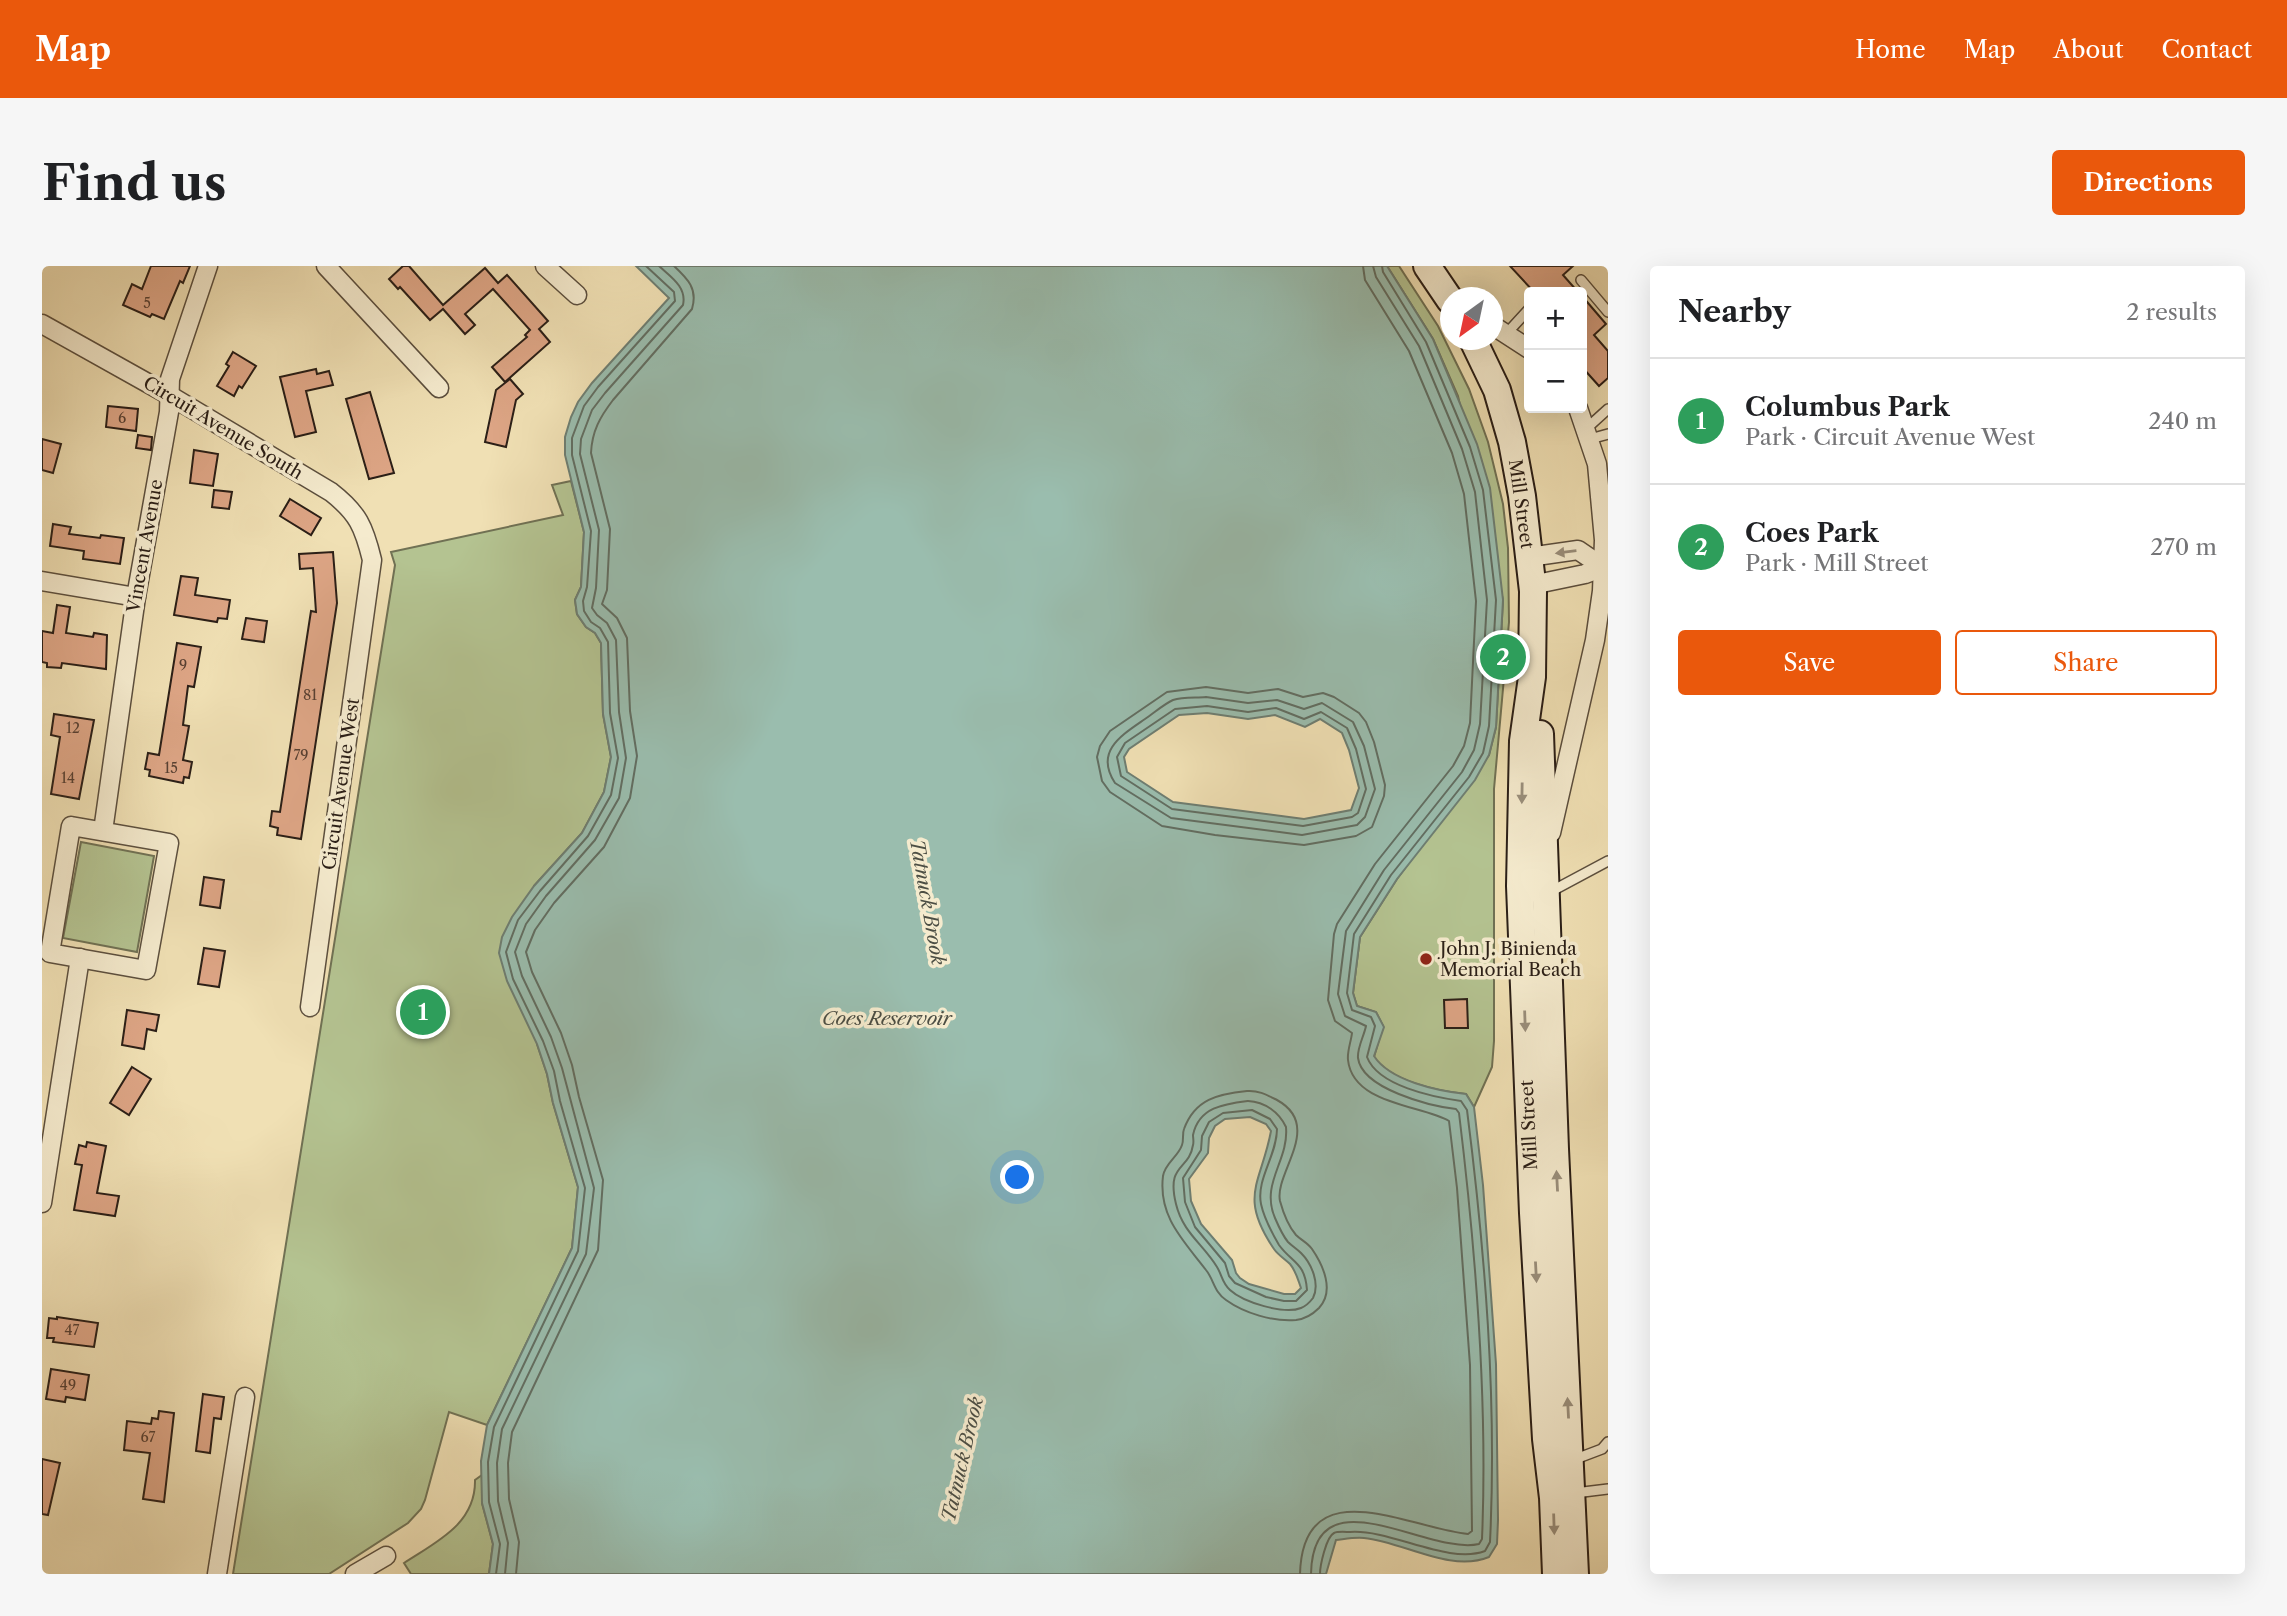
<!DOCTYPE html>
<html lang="en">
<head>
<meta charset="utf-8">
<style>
	:root { --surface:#fff; --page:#f6f6f6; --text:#202124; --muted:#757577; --line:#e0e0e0; --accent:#ea580c }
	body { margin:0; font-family:"Libre Caslon Text",serif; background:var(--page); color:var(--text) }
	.controls { position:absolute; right:21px; top:21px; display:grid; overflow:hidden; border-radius:7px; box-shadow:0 7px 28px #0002 }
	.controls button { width:63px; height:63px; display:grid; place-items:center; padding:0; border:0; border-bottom:2px solid var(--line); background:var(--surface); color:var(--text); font:35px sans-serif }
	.compass { position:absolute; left:1398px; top:21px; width:63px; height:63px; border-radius:50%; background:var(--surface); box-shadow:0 7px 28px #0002; rotate:213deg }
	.you { position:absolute; left:976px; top:912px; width:24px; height:24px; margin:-18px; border:5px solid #fff; border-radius:50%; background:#1a73e8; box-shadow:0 0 0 10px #1a73e833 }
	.badge { display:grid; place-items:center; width:46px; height:46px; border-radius:50%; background:var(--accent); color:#fff; font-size:23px; font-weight:700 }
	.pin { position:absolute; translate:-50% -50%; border:4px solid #fff; box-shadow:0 2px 7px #0006 }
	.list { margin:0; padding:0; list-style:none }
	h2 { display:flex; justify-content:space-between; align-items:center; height:91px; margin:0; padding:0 28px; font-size:30px }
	h2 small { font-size:23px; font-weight:400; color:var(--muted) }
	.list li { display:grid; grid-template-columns:46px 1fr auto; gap:21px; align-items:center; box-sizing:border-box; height:126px; padding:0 28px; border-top:2px solid var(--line) }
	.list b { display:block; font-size:26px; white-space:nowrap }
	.list p { margin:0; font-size:23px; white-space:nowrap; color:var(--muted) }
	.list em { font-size:23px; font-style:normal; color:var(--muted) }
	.actions { display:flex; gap:14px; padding:21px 28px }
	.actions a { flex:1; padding:16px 0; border:2px solid var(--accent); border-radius:7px; text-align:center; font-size:24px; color:var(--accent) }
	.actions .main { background:var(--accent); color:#fff }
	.map { position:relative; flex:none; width:1566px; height:1308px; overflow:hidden; border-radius:7px }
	header { display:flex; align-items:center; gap:42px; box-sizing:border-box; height:98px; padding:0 35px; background:var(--accent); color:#fff }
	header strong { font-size:33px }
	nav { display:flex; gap:38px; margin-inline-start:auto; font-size:24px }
	.intro { display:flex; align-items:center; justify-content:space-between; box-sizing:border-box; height:168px; padding:0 42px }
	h1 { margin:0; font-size:49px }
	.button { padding:18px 32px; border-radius:7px; background:var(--accent); color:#fff; font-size:24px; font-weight:700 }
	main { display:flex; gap:42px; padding:0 42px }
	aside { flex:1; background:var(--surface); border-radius:7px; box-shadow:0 7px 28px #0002 }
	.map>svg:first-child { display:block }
	.green { fill:#b4c391; stroke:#707154; stroke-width:2 }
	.water { fill:#9abdae; stroke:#6e7e72; stroke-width:2; fill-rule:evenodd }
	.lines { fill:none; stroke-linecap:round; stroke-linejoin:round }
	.shore { stroke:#626e62; stroke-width:2 }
	.building { fill:#dda585; stroke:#2b1f17; stroke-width:2 }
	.lane-casing { stroke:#5c4f3e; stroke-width:12 }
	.street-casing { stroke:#5c4f3e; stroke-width:21 }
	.secondary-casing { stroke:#2b1f17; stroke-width:30 }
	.lane { stroke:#f5ebce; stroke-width:9 }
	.street { stroke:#f5ebce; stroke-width:18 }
	.secondary { stroke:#f5ebce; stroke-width:26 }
	.oneway { fill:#9a8f7c }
	.poi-dot { fill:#8f2418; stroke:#f5ebce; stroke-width:2.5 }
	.labels { text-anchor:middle; stroke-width:7; stroke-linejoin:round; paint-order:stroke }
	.number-label { font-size:14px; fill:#584032 }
	.street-label { font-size:18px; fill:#2b1f17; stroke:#f5ebce }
	.poi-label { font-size:18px; fill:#2b1f17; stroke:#f5ebce; text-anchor:start }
	.water-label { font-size:19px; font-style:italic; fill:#4c4e44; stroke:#f5ebce }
</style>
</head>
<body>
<header>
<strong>Map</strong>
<nav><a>Home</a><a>Map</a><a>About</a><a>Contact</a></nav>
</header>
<div class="intro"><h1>Find us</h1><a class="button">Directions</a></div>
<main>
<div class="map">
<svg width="1566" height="1308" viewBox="0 0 1566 1308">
	<rect width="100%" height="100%" fill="#f0e0b4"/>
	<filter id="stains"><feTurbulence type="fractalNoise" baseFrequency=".00286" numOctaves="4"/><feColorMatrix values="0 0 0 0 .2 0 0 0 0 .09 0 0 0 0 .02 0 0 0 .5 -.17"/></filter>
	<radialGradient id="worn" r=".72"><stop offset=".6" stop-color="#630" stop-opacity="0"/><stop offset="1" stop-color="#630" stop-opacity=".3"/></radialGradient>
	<!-- green -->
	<g class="green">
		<path d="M1345,0H1357L1396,60L1427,123L1446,176L1461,238L1466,282L1467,356L1452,523V775L1450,801L1432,841L1424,828C1395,825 1348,815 1332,791L1341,760L1334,746L1315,740L1311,727L1318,671L1355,613L1447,489L1454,461L1461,334L1416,130L1391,73Z"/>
		<path d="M529,215L542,266L539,321L533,334L535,348L544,361L553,367L559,377L561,448L569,491L562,526L540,567L492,620L495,778L505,808L511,837L536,921L530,982L445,1159L407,1146L383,1234L379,1243L366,1257L287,1308H191L353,299L349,286L521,249L510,219Z"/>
		<path d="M39,576L112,590L95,686L21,672Z"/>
		<path d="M440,1209V1237L451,1278L447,1308H369L362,1297C394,1276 434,1258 433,1214Z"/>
	</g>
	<!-- water -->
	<path class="water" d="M594,0H1345L1391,73L1435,178L1448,222L1461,334L1454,461L1447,489L1433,514L1355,613L1318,671L1311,727L1315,740L1334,746L1342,761L1332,790C1348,815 1396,825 1424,828L1432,841L1441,919L1454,1098L1456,1254L1455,1278L1447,1291C1408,1307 1362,1276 1322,1272C1313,1271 1303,1273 1294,1274L1284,1308H447L451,1278L440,1237L439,1195L445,1159L530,982L536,921L511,837L505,808L495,778L465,715L457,687L460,671L470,651L492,620L540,567L562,526L569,491L561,448L559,377L553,367L544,361L535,348L533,334L539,321L542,266L523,189V171L529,151L536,136L550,117L627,32ZM1165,447L1206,453L1233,449L1263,461L1278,453L1300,467L1307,484L1317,522L1309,544L1262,553L1131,536L1085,506L1082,491L1087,483L1137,449ZM1208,851L1224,858L1229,865C1219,918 1196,930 1232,983C1236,989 1243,993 1248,998C1254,1005 1256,1014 1259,1022L1253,1028H1242L1207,1018L1198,1012L1194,1007L1190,994L1159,958L1149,935L1147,913L1166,887L1167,872L1173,860L1183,853Z"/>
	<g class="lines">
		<!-- shore -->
		<g class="shore">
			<path d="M1164,421L1206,427L1236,423L1261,431L1281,427L1292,431L1317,447L1324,456L1332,476L1343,519L1342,530L1330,561L1314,570L1262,579L1173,569L1120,560L1068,526L1060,515L1055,491L1058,480L1068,465L1125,426Z"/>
			<path d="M1164,431L1206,437L1235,434L1262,443L1280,437L1311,456L1322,480L1333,523L1323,551L1315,559L1260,569L1129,552L1073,517C1052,485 1080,469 1103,453C1112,447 1122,438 1131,434C1141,431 1154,432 1164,431Z"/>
			<path d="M1165,440L1206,446L1234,442L1262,453L1279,446L1305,462L1314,483L1324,523L1316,547L1310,551L1261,560L1130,543L1079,510L1075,491L1083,477L1133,443Z"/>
			<path d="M1205,825C1216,824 1225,829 1235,834C1282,860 1232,907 1238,935C1241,946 1247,961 1254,969C1259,974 1266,977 1270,983C1281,999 1293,1025 1277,1042C1271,1048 1263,1053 1254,1054C1231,1056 1202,1047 1184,1034C1172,1026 1172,1014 1164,1004C1142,975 1116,951 1121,910C1123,897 1136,891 1140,879C1142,874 1140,868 1142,863C1153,833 1176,828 1205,825Z"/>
			<path d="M1206,835C1223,836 1237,846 1244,861C1247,895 1218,917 1233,952C1236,959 1241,970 1246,976C1250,980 1255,983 1259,987C1270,998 1278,1018 1271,1032C1268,1036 1264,1040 1259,1042C1242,1049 1201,1036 1188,1024C1180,1017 1180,1009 1175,1001C1161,978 1141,967 1134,938C1124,897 1147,905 1151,879C1152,876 1151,872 1151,869C1157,841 1182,838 1206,835Z"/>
			<path d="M1210,844L1228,853L1235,863C1235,889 1214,913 1219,938C1222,952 1230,967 1237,979C1250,997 1263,996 1265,1024L1254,1035H1242L1224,1031L1193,1017L1187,1010L1183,997L1153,961L1143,936L1141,912L1159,884L1160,870L1167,856L1181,847Z"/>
			<path d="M454,1308L458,1278L447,1236L446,1196L452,1161L536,985L543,922L518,835L512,805L501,775L471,713L464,686L476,654L498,625L546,570L569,529L576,492L568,447L566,376L558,362L549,356L542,345L541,335L545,321L549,265L530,189V172L542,140L556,121L633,35L632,26L604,0"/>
			<path d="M463,1308L466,1277L456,1235L455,1197L460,1163L544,988L552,922L520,802L509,771L480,710L473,686L484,658L504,630L553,574L577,532L584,492L577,446L574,374L565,357L555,349L550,342L554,322L557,264L538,188L539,173L550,144L563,127L641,39C645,21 629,11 617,0"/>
			<path d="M474,1308L477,1276L467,1233L466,1197L470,1166L556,984L561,914L537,831L530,799L519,767L490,706L484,686L493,664L512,637L562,581L588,532L595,490L588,445L585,372L575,352L560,338L565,324L568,263L549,187C550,165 558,151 571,134L650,43C656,23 646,13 632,0"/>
			<path d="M1258,1308C1261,1202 1366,1262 1426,1268L1430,1265L1428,1099L1415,922L1407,855C1380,839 1311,839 1306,794C1305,785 1309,776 1310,767L1293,755L1286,734L1292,668L1295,658L1333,598L1411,500L1422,480L1428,457L1434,335L1422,228L1410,187L1367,85L1323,14L1321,0"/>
			<path d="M1269,1308C1271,1204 1385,1290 1437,1278L1440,1273C1446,1133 1434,987 1417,847L1414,843C1388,840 1320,823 1316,792C1315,782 1322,770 1324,760L1303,750L1296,728L1304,665L1342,604L1420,506L1432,484L1438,458L1445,334L1433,226L1420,183L1377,80L1334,11L1331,0"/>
			<path d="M1278,1308C1278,1300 1284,1271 1292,1267C1296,1265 1304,1266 1308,1266C1349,1263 1406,1299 1443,1285L1448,1276C1455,1132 1443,986 1425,844L1419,835C1391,831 1336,820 1325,791L1333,760L1329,751L1310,744L1305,727L1312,668L1349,609L1427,511L1441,487L1447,460L1454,334L1441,224L1428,181L1384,76L1341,6L1340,0"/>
		</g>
	</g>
	<!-- building -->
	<g class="building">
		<path d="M109,0H148L141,17L138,15L122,53L110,48L108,51L81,39L90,18L100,23Z"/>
		<path d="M361,0H367L401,39L443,2L456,17L465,9L506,55L497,63L508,76L463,116L450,101L485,71L483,69L488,64L451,23L423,48L433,59L423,68L401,43L388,54L358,21L356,23L347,13Z"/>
		<path d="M1468,0H1531L1521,9L1536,26H1492Z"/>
		<path d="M1540,30L1564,58L1552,69L1566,85V112L1557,120L1540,101Z"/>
		<path d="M191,86L214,100L200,122L197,120L192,130L175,120L187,100L184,98Z"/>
		<path d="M274,103L275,108L287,105L291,119L264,125L274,166L253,171L238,111Z"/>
		<path d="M468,113L481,128L474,134L464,181L443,176L454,124Z"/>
		<path d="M328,126L352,207L327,213L304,133Z"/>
		<path d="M66,140L96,143L94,165L64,161Z"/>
		<path d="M96,169L110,171L109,184L94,182Z"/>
		<path d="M0,173L19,178L11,207L0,204Z"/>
		<path d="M152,184L176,188L171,220L148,217Z"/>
		<path d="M172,224L190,226L187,243L170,241Z"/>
		<path d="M248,233L279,252L269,269L238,250Z"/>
		<path d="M11,258L29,261L27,268L58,272L59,269L82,272L78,298L41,293L42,285L8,280Z"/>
		<path d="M291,286L295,337L259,573L235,569L236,562L228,560L230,545L238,546L269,345L274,346L271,302L258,303L257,288Z"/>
		<path d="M139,310L156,312L153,329L188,334L185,353L176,352L175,356L132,349Z"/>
		<path d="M15,339L28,341L24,367L51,371L52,367L65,369L64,403L20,397L19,402L5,401V397L0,396V365L11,367Z"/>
		<path d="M204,352L225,355L222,376L200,373Z"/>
		<path d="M135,377L159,381L152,421L146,420L141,459L147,460L141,494L150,496L147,512L142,511L141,517L107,510L108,504L103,503L106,487L117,489Z"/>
		<path d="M12,448L52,454L37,533L9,528L18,471L9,469Z"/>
		<path d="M162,611L182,614L178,642L158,639Z"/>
		<path d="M162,682L183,685L177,721L156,718Z"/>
		<path d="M1425,733L1426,762H1403L1402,734Z"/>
		<path d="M85,744L117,749L114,765L105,763L102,783L80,779Z"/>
		<path d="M90,801L109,813L87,849L68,837Z"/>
		<path d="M45,876L64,880L55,927L77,930L73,950L32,944L40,899L33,898L37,879L44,881Z"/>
		<path d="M15,1051L56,1057L52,1081L11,1076L12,1072H5L7,1052L15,1053Z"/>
		<path d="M9,1103L47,1109L43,1134L24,1131L23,1136L4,1133Z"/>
		<path d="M161,1128L182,1131L179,1153L172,1152L168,1187L154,1185Z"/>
		<path d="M117,1145L132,1147L122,1236L101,1233L108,1187L82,1184L85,1155L109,1158L110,1152L116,1153Z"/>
		<path d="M0,1193L18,1197L6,1249L0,1248Z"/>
	</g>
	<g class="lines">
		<defs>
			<g id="lane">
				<path d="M1539,14L1566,46"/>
				<path d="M1465,67L1487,43"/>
				<path d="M1545,162L1566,143"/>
				<path d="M1548,173L1566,168"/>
				<path d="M1508,626L1566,595"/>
				<path d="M1531,1194L1560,1183L1566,1176"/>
				<path d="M1533,1227L1566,1223"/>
			</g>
			<g id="street">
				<path d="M284,0L397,122"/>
				<path d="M503,0L535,29"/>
				<path d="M0,58L127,129L289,226C316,247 322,261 330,294L268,741"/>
				<path d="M1450,59L1487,83"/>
				<path d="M1487,291L1536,284L1561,301L1543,308L1490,319"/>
				<path d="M0,315L94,331"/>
				<path d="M29,560L127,577L104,704L8,687Z"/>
				<path d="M61,565L94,331L127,146L128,113L166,0"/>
				<path d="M1509,567L1553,374L1560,325L1562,274L1555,198L1536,142"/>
				<path d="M0,937L38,692"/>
				<path d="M175,1308L203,1131"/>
				<path d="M313,1308L344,1290"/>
			</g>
			<g id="secondary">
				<path d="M1385,0L1408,34"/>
				<path d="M1431,74L1455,124L1470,176L1480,230L1491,325L1490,411L1481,475L1478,620L1491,947L1504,1173L1511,1232L1514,1308"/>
				<path d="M1498,468L1513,883L1533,1308"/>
			</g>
		</defs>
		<!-- lane casing -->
		<use href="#lane" class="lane-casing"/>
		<!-- street casing -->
		<use href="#street" class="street-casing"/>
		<!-- secondary casing -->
		<use href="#secondary" class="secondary-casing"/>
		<!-- lane -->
		<use href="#lane" class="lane"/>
		<!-- street -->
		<use href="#street" class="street"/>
		<!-- secondary -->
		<use href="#secondary" class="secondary"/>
	</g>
	<!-- one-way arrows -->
	<defs><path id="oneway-solid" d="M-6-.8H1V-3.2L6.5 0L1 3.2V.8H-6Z" transform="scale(1.75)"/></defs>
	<g class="oneway">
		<use href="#oneway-solid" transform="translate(1524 286) rotate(173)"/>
		<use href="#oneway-solid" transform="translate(1480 527) rotate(91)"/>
		<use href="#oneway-solid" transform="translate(1483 755) rotate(88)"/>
		<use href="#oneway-solid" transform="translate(1515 915) rotate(-93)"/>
		<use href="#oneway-solid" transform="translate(1494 1006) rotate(87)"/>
		<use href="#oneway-solid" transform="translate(1526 1142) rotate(-93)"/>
		<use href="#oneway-solid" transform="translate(1512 1258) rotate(88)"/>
	</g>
	<!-- markers -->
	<circle class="poi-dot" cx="1384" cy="693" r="7"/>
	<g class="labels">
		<!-- number labels -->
		<g class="number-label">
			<text x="105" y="42">5</text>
			<text x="80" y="157">6</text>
			<text x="141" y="404">9</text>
			<text x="268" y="434">81</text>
			<text x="31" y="467">12</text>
			<text x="259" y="494">79</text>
			<text x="129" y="507">15</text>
			<text x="26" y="517">14</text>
			<text x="30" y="1069">47</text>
			<text x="26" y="1124">49</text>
			<text x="106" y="1176">67</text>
		</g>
		<!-- street labels -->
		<g class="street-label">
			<text transform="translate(181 162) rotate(31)" y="6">Circuit Avenue South</text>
			<text transform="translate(1479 238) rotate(82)" y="6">Mill Street</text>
			<text transform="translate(103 280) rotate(-80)" y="6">Vincent Avenue</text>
			<text transform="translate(299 518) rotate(-82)" y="6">Circuit Avenue West</text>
			<text transform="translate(1487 859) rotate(-93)" y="6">Mill Street</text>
		</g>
		<!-- poi labels -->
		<g class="poi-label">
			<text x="1398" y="689">John J. Binienda<tspan x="1398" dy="21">Memorial Beach</tspan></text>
		</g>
		<!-- water labels -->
		<g class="water-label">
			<text transform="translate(886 636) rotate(80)" y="7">Tatnuck Brook</text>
			<text x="845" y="759">Coes Reservoir</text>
			<text transform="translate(920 1193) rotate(-77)" y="7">Tatnuck Brook</text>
		</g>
	</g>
	<rect width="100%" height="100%" filter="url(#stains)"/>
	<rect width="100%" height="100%" fill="url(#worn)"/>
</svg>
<div class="controls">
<button>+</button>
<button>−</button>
</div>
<svg class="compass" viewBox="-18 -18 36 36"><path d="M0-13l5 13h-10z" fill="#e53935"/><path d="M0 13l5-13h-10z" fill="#757577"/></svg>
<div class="you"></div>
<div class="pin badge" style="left:381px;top:746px;background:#2e9e5b">1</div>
<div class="pin badge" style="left:1461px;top:391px;background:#2e9e5b">2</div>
</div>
<aside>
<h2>Nearby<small>2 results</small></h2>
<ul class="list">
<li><span class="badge" style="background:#2e9e5b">1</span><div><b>Columbus Park</b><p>Park · Circuit Avenue West</p></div><em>240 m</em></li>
<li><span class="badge" style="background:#2e9e5b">2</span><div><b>Coes Park</b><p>Park · Mill Street</p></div><em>270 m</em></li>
</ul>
<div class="actions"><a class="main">Save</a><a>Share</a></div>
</aside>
</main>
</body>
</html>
